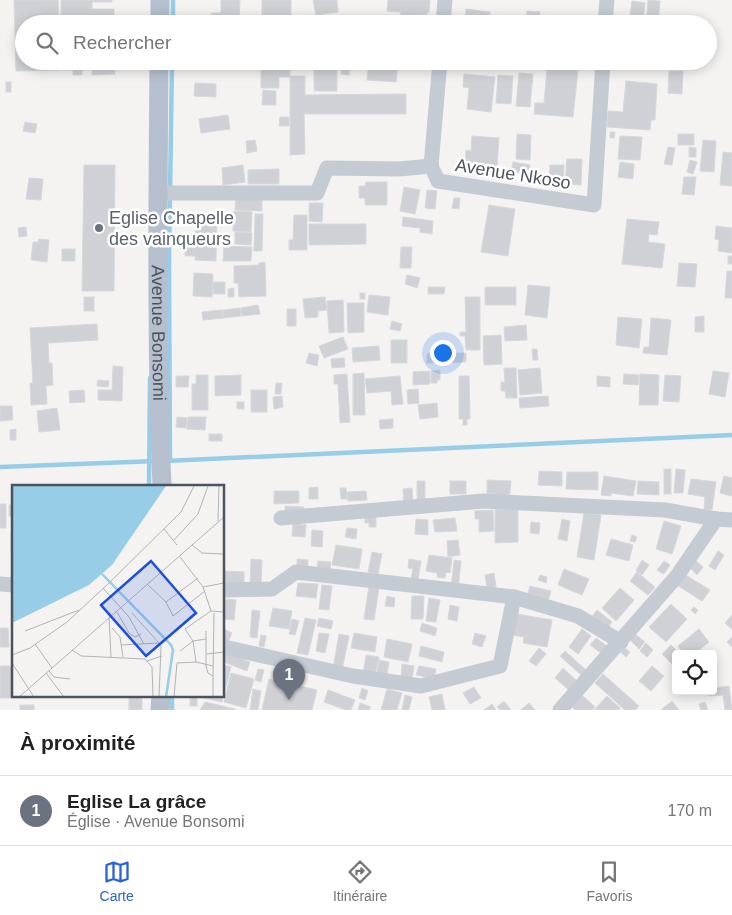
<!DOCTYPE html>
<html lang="fr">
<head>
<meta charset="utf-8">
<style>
	:root { --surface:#fff; --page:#f6f6f6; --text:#222; --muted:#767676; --line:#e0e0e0; --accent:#2a62d7 }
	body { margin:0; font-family:Arial,sans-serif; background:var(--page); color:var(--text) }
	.controls { position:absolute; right:15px; bottom:15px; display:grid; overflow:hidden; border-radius:5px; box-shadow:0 2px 12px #0003 }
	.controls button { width:45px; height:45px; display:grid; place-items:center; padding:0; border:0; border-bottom:1px solid var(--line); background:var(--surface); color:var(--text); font:25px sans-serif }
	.you { position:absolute; left:442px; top:352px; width:18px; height:18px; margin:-12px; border:4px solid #fff; border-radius:50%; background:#1a73e8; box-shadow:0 0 0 8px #1a73e833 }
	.badge { display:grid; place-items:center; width:32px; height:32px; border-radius:50%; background:var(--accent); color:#fff; font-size:16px; font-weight:700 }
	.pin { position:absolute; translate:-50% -41px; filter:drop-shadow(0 1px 2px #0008) }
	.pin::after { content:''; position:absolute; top:26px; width:18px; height:15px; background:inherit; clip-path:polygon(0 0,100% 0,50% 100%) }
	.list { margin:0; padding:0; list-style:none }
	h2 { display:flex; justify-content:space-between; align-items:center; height:65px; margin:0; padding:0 20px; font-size:21px }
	h2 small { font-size:16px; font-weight:400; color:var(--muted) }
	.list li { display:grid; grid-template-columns:32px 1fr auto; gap:15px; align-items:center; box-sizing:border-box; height:70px; padding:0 20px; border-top:1px solid var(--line) }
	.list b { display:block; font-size:19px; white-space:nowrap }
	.list p { margin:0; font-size:16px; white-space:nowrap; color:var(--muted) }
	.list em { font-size:16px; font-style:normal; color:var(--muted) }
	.icon { flex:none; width:28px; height:28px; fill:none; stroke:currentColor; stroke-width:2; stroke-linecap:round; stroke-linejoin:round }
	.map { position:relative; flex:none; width:732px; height:710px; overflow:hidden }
	.search { position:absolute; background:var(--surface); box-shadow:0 2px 12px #0003; left:15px; right:15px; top:15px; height:55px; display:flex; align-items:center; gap:12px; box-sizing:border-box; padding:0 18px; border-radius:28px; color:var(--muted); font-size:19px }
	.sheet { height:135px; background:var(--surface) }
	nav { display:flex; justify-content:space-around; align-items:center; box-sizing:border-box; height:70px; border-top:1px solid var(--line); background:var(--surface); font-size:14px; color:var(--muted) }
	nav a { display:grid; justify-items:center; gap:2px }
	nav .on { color:var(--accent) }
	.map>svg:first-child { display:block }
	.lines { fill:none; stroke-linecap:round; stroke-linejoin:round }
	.stream { stroke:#97cde6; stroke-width:4.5 }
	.building { fill:#d0d1d6; stroke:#d7d8dd }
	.minor { stroke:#c4cbd2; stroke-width:15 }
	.major { stroke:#b5bfce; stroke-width:19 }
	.worship-dot { fill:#6b7280; stroke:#fff; stroke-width:2 }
	.labels { text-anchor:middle; stroke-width:5; stroke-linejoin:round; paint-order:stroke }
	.street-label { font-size:18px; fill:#4b535e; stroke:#fff }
	.worship-label { font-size:18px; fill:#5b616d; stroke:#fff; text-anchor:start }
	.inset-river { fill:none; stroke:#97cde6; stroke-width:2.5 }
	.inset-road { fill:none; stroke:#b0b3b7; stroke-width:1 }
	.view { fill:#1d4ed8; fill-opacity:0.15; stroke:#1d4ed8; stroke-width:2.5 }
	.inset-edge { fill:none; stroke:#4b535e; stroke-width:2.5 }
</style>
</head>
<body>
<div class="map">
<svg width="732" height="710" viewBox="0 0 732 710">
	<rect width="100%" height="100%" fill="#f4f3f2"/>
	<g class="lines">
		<!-- stream -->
		<g class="stream">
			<path d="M173,0V24"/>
			<path d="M170,460L169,263L172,61"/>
			<path d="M166,461L732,435"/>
			<path d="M0,467L156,461"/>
			<path d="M149,486L150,378"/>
			<path d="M172,710V696"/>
		</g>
	</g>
	<!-- building -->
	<g class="building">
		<path d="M14,0H58L59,24H24V61H59L60,70L16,71Z"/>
		<path d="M61,0H112V2H92V9H114V24H61Z"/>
		<path d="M221,0H240L239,24H211V13H221Z"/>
		<rect x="262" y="0" width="29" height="24"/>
		<path d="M313,0H337L338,12L316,15Z"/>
		<path d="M388,0H430L429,12H427V15H415L414,19L400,18L401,12L387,11Z"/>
		<path d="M648,0L660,1L658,24H646Z"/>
		<path d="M632,1L645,3L643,24H629Z"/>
		<path d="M466,9L490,12L489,24H465Z"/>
		<path d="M527,11L540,12L539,24H526Z"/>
		<path d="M354,17V24H341V18Z"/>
		<path d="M62,61H115V74L92,75V64H85V70H82V75H73V70H62Z"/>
		<path d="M261,61H294V64H290V77H279V88H261Z"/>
		<rect x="314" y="61" width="23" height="30"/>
		<path d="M342,61H350L349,75L341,74Z"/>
		<path d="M369,61H398L396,82L367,80Z"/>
		<path d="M496,61H507L506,69L495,68Z"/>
		<path d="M538,61H579L573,117L534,114L535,103H544L547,70L537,69Z"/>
		<path d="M669,71H683L682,94L668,93Z"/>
		<path d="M519,73L533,74L530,107L516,106Z"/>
		<path d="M464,74L495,77L491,112L467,109L469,88L463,87Z"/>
		<path d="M498,75L513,76L511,104L496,103Z"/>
		<path d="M290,76H305V95L406,94V114H304L305,154L290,155Z"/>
		<path d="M626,81L657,84L655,120H651L650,130L607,127L608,111L623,112Z"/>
		<rect x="6" y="82" width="5" height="10"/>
		<path d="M195,83L216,84V97L194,96Z"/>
		<path d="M263,90L276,91V105H262Z"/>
		<path d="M228,115L230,129L201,133L199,119Z"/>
		<path d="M280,117H289V126H279Z"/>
		<path d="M25,122L37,124L35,133L23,131Z"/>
		<path d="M610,132H615L614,138H610Z"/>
		<path d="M517,134L531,135L530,160L516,159Z"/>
		<rect x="678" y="134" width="16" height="11"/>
		<path d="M472,136L499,138L497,167L465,165L466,150L471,151Z"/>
		<path d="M620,136L642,137L640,160L618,159Z"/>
		<path d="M255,140L257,151L247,153L246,141Z"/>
		<path d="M703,140L716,141L714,172L700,171Z"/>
		<path d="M668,147L675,148L672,165L664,164Z"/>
		<path d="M689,147L696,148V157H689Z"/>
		<path d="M723,152L732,153V186L720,185Z"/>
		<path d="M567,159H582L581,185L565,184Z"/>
		<path d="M690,160L697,162L693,174L687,172Z"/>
		<path d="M513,162L530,165L529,174L511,171Z"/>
		<path d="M620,162L634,164L633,179L618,177Z"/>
		<path d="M84,165H115L114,291H82Z"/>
		<path d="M243,165L245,182L223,185L222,168Z"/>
		<path d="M550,165H564L563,185H549Z"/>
		<path d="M279,169V184H248V170Z"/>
		<path d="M684,177H696L694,195L682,194Z"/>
		<path d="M29,178L43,179L41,200L26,199Z"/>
		<path d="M366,182H387V205H365V198H359V186H365Z"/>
		<path d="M404,187L420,190L415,214L400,211Z"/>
		<path d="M427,190L437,191L435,209L425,208Z"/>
		<path d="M454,198H460L459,209L452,208Z"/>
		<path d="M236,199L262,200V211L235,210Z"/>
		<path d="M309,203H323L322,222L309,221Z"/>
		<path d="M489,205L515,209L508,256L481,252Z"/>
		<path d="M234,211L252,212L251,232L233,231Z"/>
		<path d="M255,214H263L262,251H254Z"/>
		<path d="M294,215H307V250H289V240H293Z"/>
		<path d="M197,216H217L216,261L195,260V256H185V247L195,248L196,217Z"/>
		<path d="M403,217L433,221L432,234L420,232V228L402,226Z"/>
		<path d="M627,219L659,222L657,235L649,234L648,242L665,244L662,268L622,264Z"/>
		<path d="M309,224H366V244L309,245Z"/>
		<path d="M716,226L732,228V253L718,251L719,240L715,239Z"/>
		<path d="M26,227L27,236L19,237L18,228Z"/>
		<path d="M235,232L252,233L251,245L235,244Z"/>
		<path d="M39,239L49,240L47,262L31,260L33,242H38Z"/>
		<path d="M224,246L252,247L251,261H223Z"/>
		<path d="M401,247H412L411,268H400Z"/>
		<rect x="62" y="249" width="13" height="12"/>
		<rect x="728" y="256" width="4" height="8"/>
		<path d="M265,262L266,296L239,297L238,283H234V266L259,265V263Z"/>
		<path d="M679,263L697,264L695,287L677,286Z"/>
		<path d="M727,271H732V298H725Z"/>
		<path d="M194,273L213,274L212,297L193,296Z"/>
		<path d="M407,275L420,278L417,288L405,284Z"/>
		<rect x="213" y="282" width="12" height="12"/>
		<path d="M528,285L550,287L547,318L525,315Z"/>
		<path d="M428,287H445L444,294H428Z"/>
		<rect x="485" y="287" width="31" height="18"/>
		<path d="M234,288V297H228V289Z"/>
		<rect x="360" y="293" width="5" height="6"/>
		<path d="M369,295L390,297L388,315L367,312Z"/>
		<rect x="84" y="297" width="10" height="14"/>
		<path d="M325,297L327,310L318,311V317L305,318L303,299Z"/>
		<path d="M465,297H480V350H466L465,336H460V332H466Z"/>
		<path d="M343,300L344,332L329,333L327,301Z"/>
		<path d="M347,303H364V332L348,333Z"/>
		<path d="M258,305L260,314L242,316L241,308Z"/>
		<path d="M240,308L241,316L223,318V310Z"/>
		<rect x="287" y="309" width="9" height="17"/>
		<path d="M222,310L223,318L203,320L202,312Z"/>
		<path d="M704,316V332H695V317Z"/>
		<path d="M618,317L642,319L639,348L616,345Z"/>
		<path d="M651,318L671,320L667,355L643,353L644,347H649Z"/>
		<path d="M392,321L402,324L400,331L390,329Z"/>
		<path d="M97,324L98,340L48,343L49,363H52L53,385L46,386L47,404L31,405L30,383H33L30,328Z"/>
		<path d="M526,325L527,340L505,341L504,327Z"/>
		<path d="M501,335L502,364L484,365L483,336Z"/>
		<path d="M343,337L348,349L324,358L319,346Z"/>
		<rect x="391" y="340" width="16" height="23"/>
		<path d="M379,346L380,360L353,362L352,348Z"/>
		<path d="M532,349H537L538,360H533Z"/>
		<path d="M309,353L319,355L317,366L306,363Z"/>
		<path d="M466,353V362L427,363V354Z"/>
		<path d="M344,358L345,367L332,368L331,359Z"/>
		<path d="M113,366L123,367L122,401L98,400V390H112Z"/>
		<path d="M504,368H516L517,398H506L505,391H501V382H505Z"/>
		<path d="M540,368L542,393L520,395L518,370Z"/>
		<path d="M440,370V380H437V383H431V371Z"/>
		<path d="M430,371V384L413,385V372Z"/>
		<path d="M713,371L729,373L725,397L709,394Z"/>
		<path d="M364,373L365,415H353V374Z"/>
		<path d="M347,374L350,422L340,423L338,384H334V375Z"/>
		<path d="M624,374L639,375L638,385L623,384Z"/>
		<path d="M640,374L659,375L658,405H639Z"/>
		<path d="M196,375H208V410H192V384H196Z"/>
		<path d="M241,375V395L215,396V376Z"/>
		<path d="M665,375L681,376L679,402L663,401Z"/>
		<path d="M176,376H189L188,387H176Z"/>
		<path d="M400,376L403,404L392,405L391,391L367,393L365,379Z"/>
		<path d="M459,376H469L470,419H467V425H463V419H459Z"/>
		<path d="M597,376L610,377V387L597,386Z"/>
		<path d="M98,380L109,381L108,387L97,386Z"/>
		<path d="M276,383H282L281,394H275Z"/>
		<path d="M418,389L419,403L408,404L407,390Z"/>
		<path d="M84,390L85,402L70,403L69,391Z"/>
		<rect x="251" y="390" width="16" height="22"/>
		<path d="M282,396L283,407L274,409L273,397Z"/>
		<path d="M548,396L549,406L520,408L519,398Z"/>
		<rect x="237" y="402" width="7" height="7"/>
		<path d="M437,403L438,417L420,419L418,405Z"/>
		<path d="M0,406H12L13,420L0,421Z"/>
		<path d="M57,408L60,430L39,432L37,411Z"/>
		<path d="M177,417L187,418L186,428L176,427Z"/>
		<path d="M188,417H206L205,430L187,429Z"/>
		<path d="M393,419V428L380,429L379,420Z"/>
		<path d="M16,429V440H10V430Z"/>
		<rect x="209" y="434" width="13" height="7"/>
		<rect x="664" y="469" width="7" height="25"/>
		<path d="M676,469L685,470L683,493H674Z"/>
		<path d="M539,471L562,472V486L538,485Z"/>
		<path d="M567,472H598V490L566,489Z"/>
		<path d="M604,476L636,481L633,496L611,493V496L601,495Z"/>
		<path d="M724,476L732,478V496L720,493Z"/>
		<path d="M691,479L716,482L712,510L704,509L705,497L688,494Z"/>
		<path d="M487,480L511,481L510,494L496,496L497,494L487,493Z"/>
		<path d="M417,481H425V499L417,500Z"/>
		<rect x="450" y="481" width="16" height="13"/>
		<path d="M638,481L659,482V495L637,494Z"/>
		<path d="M318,487V499H309V488Z"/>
		<path d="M340,488H346L347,499H341Z"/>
		<path d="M412,488L413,502L404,503L403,489Z"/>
		<path d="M274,491H299V503L274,504Z"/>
		<path d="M366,491L367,500L348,501L347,492Z"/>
		<rect x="0" y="504" width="6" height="24"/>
		<rect x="9" y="505" width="5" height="11"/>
		<path d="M285,506L304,507L303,515L285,514Z"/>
		<path d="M495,509H518V542L495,543Z"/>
		<path d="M493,510L494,531L479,532V519H475V511Z"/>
		<path d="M584,513L601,515L594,560L577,557Z"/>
		<path d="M376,514V527H369V523H365V516Z"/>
		<path d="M455,518L457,531L435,532L433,520Z"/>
		<path d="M416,519L428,520V535L415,534Z"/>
		<path d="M562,519L570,521L567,541L558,539Z"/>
		<path d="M664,521L681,526L672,554L656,549Z"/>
		<path d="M531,522L540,523L539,534L530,533Z"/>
		<path d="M293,524L306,525L305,537L292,536Z"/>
		<path d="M347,528L357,529L356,539L345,537Z"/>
		<path d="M312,530L323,531L322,547L311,546Z"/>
		<rect x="11" y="533" width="3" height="18"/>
		<path d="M632,535L637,537L635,542L630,541Z"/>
		<path d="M611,539L633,545L629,561L606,555Z"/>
		<path d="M458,540L460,555L448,557L447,541Z"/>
		<path d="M336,545L362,549L359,569L332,565Z"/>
		<path d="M718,551L724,555L715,570L709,566Z"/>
		<path d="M372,552L382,554L378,574L368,572Z"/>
		<path d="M429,555L452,558L450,573L446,572L445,578L437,577V573L426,571Z"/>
		<path d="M251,559L262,560L261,586H250Z"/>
		<path d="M297,559L308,560V568H297Z"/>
		<path d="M409,559L421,561L417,585L410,584L413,569L408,568Z"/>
		<path d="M454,560L461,561L458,590L451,589Z"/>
		<path d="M642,560L649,565L642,575L636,571Z"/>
		<path d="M695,560L703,567L697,575L689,567Z"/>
		<path d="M318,561L331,562L330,570L317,569Z"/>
		<path d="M664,561L670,565L664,574L657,570Z"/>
		<path d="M564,569L589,579L582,595L558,585Z"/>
		<path d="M224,571L244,572V585L224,584Z"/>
		<path d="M637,572L655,587L648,595L630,581Z"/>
		<path d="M494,573L496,587L487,588L485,575Z"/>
		<path d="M684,574L710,590L702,601L677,585Z"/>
		<path d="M540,575L547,577L546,583L538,580Z"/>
		<path d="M298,583L318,584L316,598L296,596Z"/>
		<path d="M322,585L332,586L329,610L319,609Z"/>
		<path d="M369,586L379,588L374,620L364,619Z"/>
		<path d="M530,586L551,591L547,605L527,597Z"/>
		<path d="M620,588L634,600L616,621L602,608Z"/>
		<path d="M387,596L395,598L394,607L385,606Z"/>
		<path d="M412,596H424L423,619H411Z"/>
		<path d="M429,598L440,600L436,622L426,621Z"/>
		<path d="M224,599L236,600L234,620L224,619Z"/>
		<path d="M671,604L687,619L666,642L649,627Z"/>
		<path d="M450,605L459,607L457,621L448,619Z"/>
		<path d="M694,607L698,610L695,614L691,610Z"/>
		<path d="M273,608L292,611L289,629L269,626Z"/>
		<path d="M252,610L260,611L257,638L250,637Z"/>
		<path d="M597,610L612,622L606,630L591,618Z"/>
		<path d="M517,614L552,620L547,647L523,643L524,637L513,635Z"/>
		<path d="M732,615V629L725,623Z"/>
		<path d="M305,618L316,620L308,655L297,653Z"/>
		<path d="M319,618L333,621L331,629L317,626Z"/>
		<path d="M292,619L299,621L295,635L289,634Z"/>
		<path d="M422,623L437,628L435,636L420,631Z"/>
		<path d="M0,628H8L9,647H0Z"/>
		<path d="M224,629L232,633L228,642L224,640Z"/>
		<path d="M582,629L591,636L578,654L569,647Z"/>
		<path d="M699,629L709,642L694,654H684L678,646Z"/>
		<path d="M319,633L329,634L325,653L316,651Z"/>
		<path d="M354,633L377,637L375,652L351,648Z"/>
		<path d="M475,633L486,636L482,647L472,644Z"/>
		<path d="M634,633L645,642L639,649L629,639Z"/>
		<path d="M339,634L349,636L342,670L333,669Z"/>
		<path d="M261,635L266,636L264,647L259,646Z"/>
		<path d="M732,637V647L727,642Z"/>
		<path d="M596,638L607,646L601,653L590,645Z"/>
		<path d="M387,639L412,644L408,662L384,657Z"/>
		<path d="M646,643L653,650L647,657L640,651Z"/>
		<path d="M671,645L680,654H676V668L662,654Z"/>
		<path d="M421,646L444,652L442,662L419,656Z"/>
		<path d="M622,646L630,652L626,657L618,650Z"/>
		<path d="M539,648L546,654L536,666L529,661Z"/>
		<path d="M565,651L586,670L581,675L560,656Z"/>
		<path d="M224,652L250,662L247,671L224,662Z"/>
		<path d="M366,655L379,657L375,676L363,674Z"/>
		<path d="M379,660L389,662L387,675L377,674Z"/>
		<path d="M402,664L414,666L412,680L401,679Z"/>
		<path d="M224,665L231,667L224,694Z"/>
		<path d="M0,666H14V696H27V698H0Z"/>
		<path d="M419,666L436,669L434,679L416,675Z"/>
		<path d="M652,666L664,676L651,691L639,681Z"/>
		<path d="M563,668L579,683L571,692L555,678Z"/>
		<path d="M258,669L264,670L261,682L255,680Z"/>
		<path d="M231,673L254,679L246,708L224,702Z"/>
		<path d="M603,674L639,706L635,710H625L595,683Z"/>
		<path d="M269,679L317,690L312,710H262Z"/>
		<path d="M729,686L732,710H725L723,695L709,696V691H713V688Z"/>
		<path d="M474,687L481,698L470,704L463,693Z"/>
		<path d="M362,688L368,691L365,700L359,698Z"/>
		<path d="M253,689L261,691L258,710H250Z"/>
		<path d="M387,689L402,693L397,710H381Z"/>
		<path d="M328,690L355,700L351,710H346L324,702Z"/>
		<path d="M442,694L445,710H432L429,697Z"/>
		<path d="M581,694L595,707L592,710H575L571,706Z"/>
		<path d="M405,695L412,697L409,710H402Z"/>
		<rect x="129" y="696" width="13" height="14"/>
		<rect x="190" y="696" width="7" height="10"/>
		<path d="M203,696H223L222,702L203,698Z"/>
		<path d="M607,696L620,708L619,710H594Z"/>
		<path d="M504,701L511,710H500L497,707Z"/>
		<path d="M672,701L679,710H661Z"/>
		<path d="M205,702L235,709L236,710H200Z"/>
		<path d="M705,702L708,710H701L699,704Z"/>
		<path d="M360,703L371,707L369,710H358Z"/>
		<path d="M529,703L535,710H521Z"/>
		<path d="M492,704L496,710H484Z"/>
		<rect x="20" y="705" width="14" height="5"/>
	</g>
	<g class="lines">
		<!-- minor -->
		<g class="minor">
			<path d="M443,24L445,0"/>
			<path d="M605,24L607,0"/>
			<path d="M431,166L438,181L594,205L603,61"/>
			<path d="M431,166L440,61"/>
			<path d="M158,193H317L327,168L399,169L431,166"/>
			<path d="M281,518L484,501L665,510L716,519"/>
			<path d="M0,584L14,585"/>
			<path d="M224,590L272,589L296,572L514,597L578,616L621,642"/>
			<path d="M224,647L353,676L421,686L500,666L514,597"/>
			<path d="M560,710L677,576L716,519L732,520"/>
		</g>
		<!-- major -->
		<g class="major">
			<path d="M160,24V0"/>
			<path id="s1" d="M159,61C158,203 156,345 162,486"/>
			<path d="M160,710L161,696"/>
		</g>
	</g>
	<!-- markers -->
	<circle class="worship-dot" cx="99" cy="228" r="5"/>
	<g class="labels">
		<!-- street labels -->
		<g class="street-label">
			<text transform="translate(513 174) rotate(9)" y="6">Avenue Nkoso</text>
			<text dy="6" stroke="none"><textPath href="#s1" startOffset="272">Avenue Bonsomi</textPath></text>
		</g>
		<!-- worship labels -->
		<g class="worship-label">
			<text x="109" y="224">Eglise Chapelle<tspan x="109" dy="21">des vainqueurs</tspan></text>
		</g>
	</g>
	<!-- overview -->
	<g transform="translate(12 485)">
		<rect width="212" height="212" fill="#f4f3f2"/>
		<path d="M0,1H154L100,80L77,100L0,138Z" fill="#97cde6"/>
		<path class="inset-river" d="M90,89L159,160L161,165L154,212"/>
		<path class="inset-road" d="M206,36L207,1M152,44L165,60M161,56L186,29L196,1M180,60L190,68L212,69M168,72L191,102L199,126L212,127M135,99L154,117L161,131L193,106M191,102L212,98M91,103L117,132L132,159M154,117L186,93M199,126L173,144L181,156L184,177L201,181M105,127L117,148L123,152L129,149M120,128L147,158M97,132L99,172M100,143L108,152L111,172M13,146L67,125M194,146V181L196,188L201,191V212M23,159L40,183M109,160L147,158L149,162L147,212M60,165L69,171L133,174L140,182L141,212M168,166L181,156L194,154M195,169L212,167M0,170L18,163L55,137L97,98L169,27L182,1M135,176L150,171M0,178L22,212M37,186L42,192L58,194M34,188L52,212M201,191L202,128M7,212L212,32M162,212L165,178L184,177"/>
		<path class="view" d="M139,76L184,128L134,171L89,120Z"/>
		<rect width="212" height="212" class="inset-edge"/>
	</g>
</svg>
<div class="controls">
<button><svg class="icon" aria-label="locate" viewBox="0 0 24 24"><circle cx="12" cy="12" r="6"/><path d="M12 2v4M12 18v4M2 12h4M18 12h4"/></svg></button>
</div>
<div class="you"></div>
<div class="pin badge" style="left:289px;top:700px;background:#6b7280">1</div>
<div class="search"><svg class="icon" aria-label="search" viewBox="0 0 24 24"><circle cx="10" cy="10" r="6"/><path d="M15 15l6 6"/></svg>Rechercher</div>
</div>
<section class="sheet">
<h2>À proximité<small></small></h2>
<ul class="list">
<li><span class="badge" style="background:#6b7280">1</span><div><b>Eglise La grâce</b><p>Église · Avenue Bonsomi</p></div><em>170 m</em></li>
</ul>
</section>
<nav>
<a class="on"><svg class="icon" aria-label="map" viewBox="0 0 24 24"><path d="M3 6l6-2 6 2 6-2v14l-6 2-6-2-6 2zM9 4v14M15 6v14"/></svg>Carte</a>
<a><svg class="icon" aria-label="directions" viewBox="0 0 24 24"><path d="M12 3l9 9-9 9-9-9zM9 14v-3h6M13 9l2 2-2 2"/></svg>Itinéraire</a>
<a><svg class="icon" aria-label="saved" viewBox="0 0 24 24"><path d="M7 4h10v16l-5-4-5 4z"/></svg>Favoris</a>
</nav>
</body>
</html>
